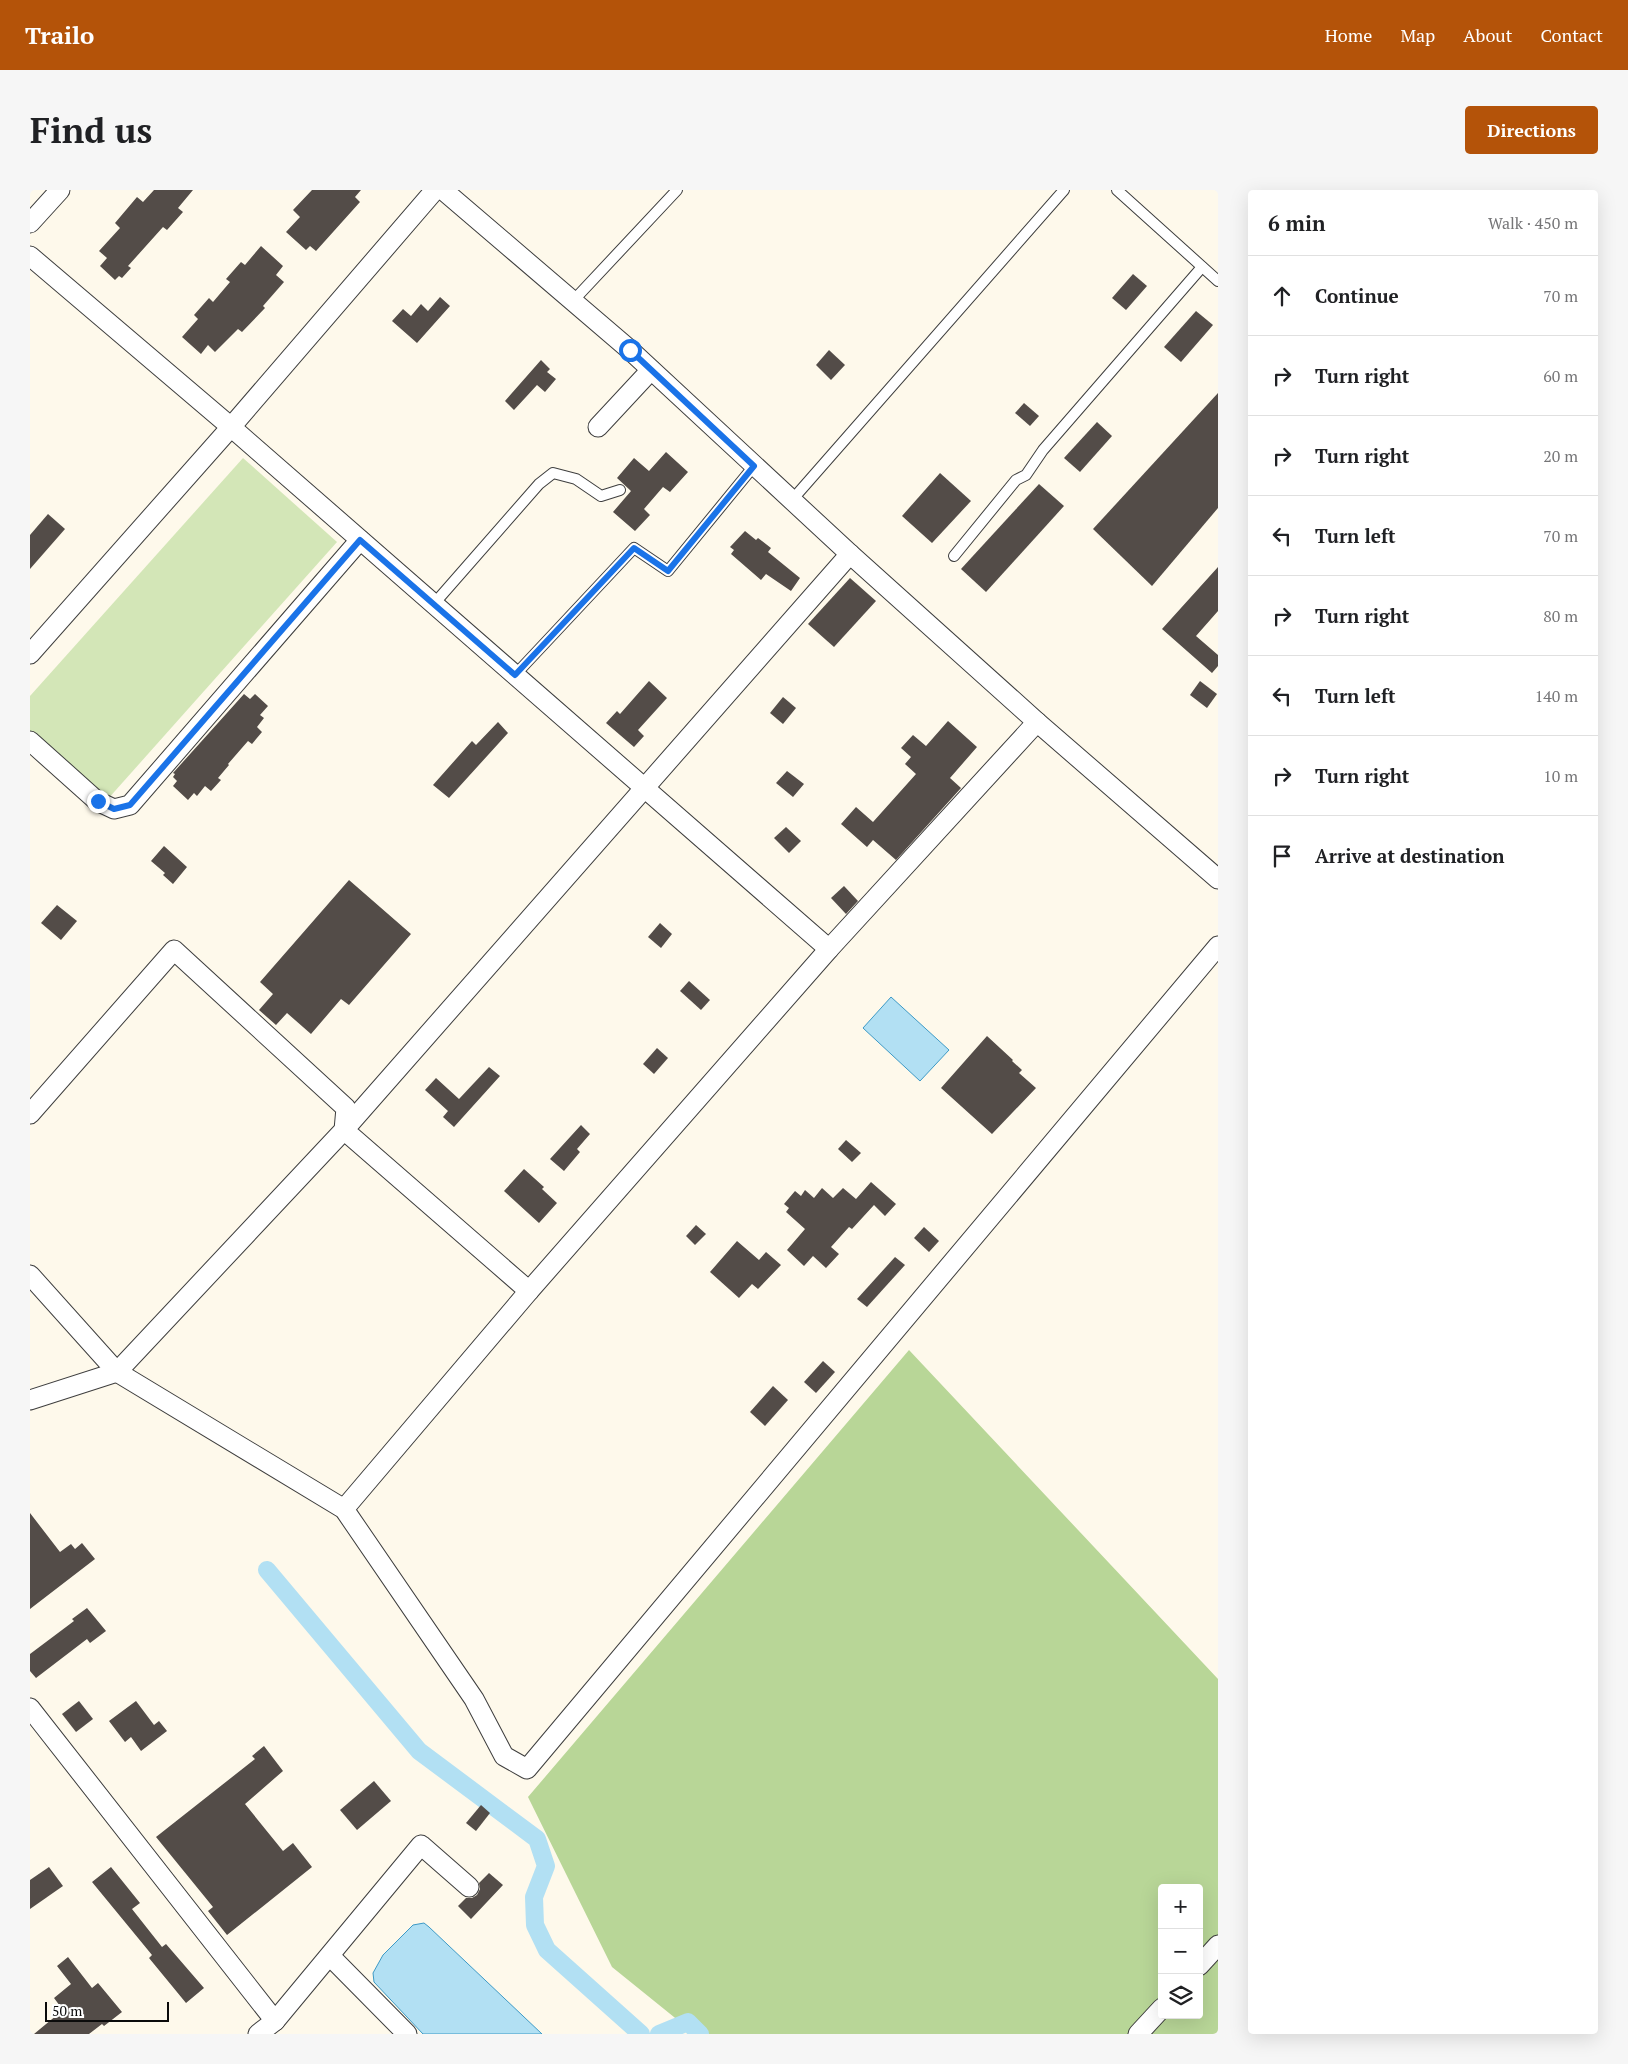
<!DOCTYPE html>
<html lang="en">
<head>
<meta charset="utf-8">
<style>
	:root { --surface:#fff; --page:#f6f6f6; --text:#202124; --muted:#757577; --line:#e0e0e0; --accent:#b45309 }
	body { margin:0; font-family:"PT Serif",serif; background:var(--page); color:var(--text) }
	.controls { position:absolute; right:15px; bottom:15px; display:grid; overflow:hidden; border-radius:5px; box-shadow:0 5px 20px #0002 }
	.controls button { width:45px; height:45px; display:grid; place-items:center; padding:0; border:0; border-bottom:1px solid var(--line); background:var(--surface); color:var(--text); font:25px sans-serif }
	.scale { position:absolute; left:15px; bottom:12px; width:124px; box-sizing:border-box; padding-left:5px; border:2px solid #0b0b0b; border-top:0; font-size:14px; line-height:18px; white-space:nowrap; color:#0b0b0b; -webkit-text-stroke:4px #fff; paint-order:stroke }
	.stop { position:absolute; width:15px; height:15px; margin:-11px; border:4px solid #1a73e8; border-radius:50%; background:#fff }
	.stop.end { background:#1a73e8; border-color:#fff; box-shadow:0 1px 5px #0008 }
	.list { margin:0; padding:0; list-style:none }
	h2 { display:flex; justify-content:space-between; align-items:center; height:65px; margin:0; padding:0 20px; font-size:21px }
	h2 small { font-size:16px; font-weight:400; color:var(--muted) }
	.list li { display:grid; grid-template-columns:32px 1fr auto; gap:15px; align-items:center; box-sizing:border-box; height:80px; padding:0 20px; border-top:1px solid var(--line) }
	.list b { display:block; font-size:19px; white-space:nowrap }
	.list em { font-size:16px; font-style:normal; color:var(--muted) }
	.icon { flex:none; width:28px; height:28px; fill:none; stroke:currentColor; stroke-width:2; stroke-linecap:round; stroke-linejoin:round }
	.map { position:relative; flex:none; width:1188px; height:1844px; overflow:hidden; border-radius:5px }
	header { display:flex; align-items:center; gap:30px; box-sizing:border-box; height:70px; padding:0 25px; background:var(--accent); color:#fff }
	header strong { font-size:24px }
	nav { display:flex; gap:28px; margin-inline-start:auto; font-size:18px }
	.intro { display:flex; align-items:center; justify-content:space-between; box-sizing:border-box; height:120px; padding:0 30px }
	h1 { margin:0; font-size:35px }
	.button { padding:12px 22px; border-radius:5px; background:var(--accent); color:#fff; font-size:18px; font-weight:700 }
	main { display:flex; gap:30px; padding:0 30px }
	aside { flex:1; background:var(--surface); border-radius:5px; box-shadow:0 5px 20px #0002 }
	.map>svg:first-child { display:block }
	.green { fill:#d3e6b7 }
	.forest { fill:#b8d697; fill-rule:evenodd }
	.water { fill:#b2e0f3; stroke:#3d9ac6 }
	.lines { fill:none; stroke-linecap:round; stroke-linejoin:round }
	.canal { stroke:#b2e0f3; stroke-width:18 }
	.building { fill:#534c48 }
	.service-casing { stroke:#3e3e3e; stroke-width:12 }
	.minor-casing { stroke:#3e3e3e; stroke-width:21 }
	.service { stroke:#fff; stroke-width:10 }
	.minor { stroke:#fff; stroke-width:19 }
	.route { stroke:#1a73e8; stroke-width:6 }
</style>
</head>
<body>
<header>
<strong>Trailo</strong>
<nav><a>Home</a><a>Map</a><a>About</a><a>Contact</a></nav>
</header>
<div class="intro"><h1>Find us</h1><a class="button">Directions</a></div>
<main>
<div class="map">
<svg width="1188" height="1844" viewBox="0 0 1188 1844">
	<rect width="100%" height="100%" fill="#fef9eb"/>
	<!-- green -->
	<path class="green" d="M213,268L307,352L77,610L0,541V506Z"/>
	<!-- forest -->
	<path class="forest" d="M879,1160L1188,1489V1844H665L582,1777L498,1607ZM1132,1698H1169V1825H1132Z"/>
	<!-- water -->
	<g class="water">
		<path d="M861,807L919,860L890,891L833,838Z"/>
		<path d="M394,1733L399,1737L512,1844H393L344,1792L343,1783L353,1765L383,1735Z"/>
	</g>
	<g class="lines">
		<!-- canal -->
		<g class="canal">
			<path d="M237,1380L389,1561L507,1649L516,1676L504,1707L505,1735L517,1760L611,1844"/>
			<path d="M629,1844L658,1832L670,1844"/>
		</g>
	</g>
	<!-- building -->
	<g class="building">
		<path d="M124,0H163L148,18L153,22L137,40L133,37L98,76L101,78L92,88L89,86L85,90L70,76L77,68L69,61L90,38L85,33L107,7L113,12Z"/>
		<path d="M282,0H331L325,7L330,12L286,61L280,56L276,60L256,42L270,27L263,20Z"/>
		<path d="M231,56L253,76L246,85L254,92L233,116L235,118L212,142L208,139L185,162L178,155L171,164L152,147L168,129L164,125L179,108L183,112L200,92L196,89L211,72L215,75Z"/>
		<path d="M1103,84L1117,96L1096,120L1082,108Z"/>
		<path d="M410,107L420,116L387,153L362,131L373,119L381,126L391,114L398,121Z"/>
		<path d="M1166,121L1183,135L1151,172L1134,157Z"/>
		<path d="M799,160L815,175L801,190L786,175Z"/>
		<path d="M511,170L520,179L517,182L526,189L515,202L507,195L484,220L475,211Z"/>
		<path d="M1188,203V318L1122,396L1063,339Z"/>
		<path d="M994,213L1009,226L1000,236L985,223Z"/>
		<path d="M1067,232L1082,246L1050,282L1034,268Z"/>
		<path d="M636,262L658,282L640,302L633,297L614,319L620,325L605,341L583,322L601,301L587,288L604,268L619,281Z"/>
		<path d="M910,283L941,311L902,353L872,326Z"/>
		<path d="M1009,294L1034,316L956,402L931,379Z"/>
		<path d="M18,324L35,339L0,379V345Z"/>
		<path d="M715,341L726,350L728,348L741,358L738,362L770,388L761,401L736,384L731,390L701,364L704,360L700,357Z"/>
		<path d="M1188,377V421L1166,446L1188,465V476L1182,483L1132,439Z"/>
		<path d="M820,388L846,411L804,457L778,434Z"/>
		<path d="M619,491L637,508L608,540L614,546L604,557L576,533L587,521L590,524Z"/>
		<path d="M1170,491L1187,504L1177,518L1160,505Z"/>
		<path d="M214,504L220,509L225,504L238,516L230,525L234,528L227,537L232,542L222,554L218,551L198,574L199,575L188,588L191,590L181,601L175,596L167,606L164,603L158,610L143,596L147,591L143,587L145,584L143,583Z"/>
		<path d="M753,507L766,518L753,534L740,523Z"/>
		<path d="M918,531L947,557L920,588L931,598L866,670L843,650L837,657L811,634L826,617L843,632L886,584L875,574L881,567L871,558L883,545L896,556Z"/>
		<path d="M468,532L478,543L419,608L403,595L442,551L446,555Z"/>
		<path d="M757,581L774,594L763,607L746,593Z"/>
		<path d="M756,637L771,651L759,663L744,648Z"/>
		<path d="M134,656L157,677L143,694L133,685L135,683L121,671Z"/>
		<path d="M319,690L381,744L319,815L311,809L281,844L257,823L246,835L229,820L243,804L230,792Z"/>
		<path d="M814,696L828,711L816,724L801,708Z"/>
		<path d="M27,715L47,731L31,750L11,733Z"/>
		<path d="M630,733L642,744L631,758L618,747Z"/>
		<path d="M659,791L680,810L671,820L650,801Z"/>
		<path d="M957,846L983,870L982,871L992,880L989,883L1006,898L962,944L911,898Z"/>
		<path d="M627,858L638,868L624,884L613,874Z"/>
		<path d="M459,877L470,886L424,937L413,927L418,921L395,900L406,888L429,909Z"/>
		<path d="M551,935L560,944L547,959L550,962L534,981L520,969Z"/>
		<path d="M816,950L831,963L822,972L808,959Z"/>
		<path d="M494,979L514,997L512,999L527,1013L509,1033L474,1001Z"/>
		<path d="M841,992L866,1014L855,1026L844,1015L822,1039L819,1037L801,1057L809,1064L796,1078L783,1066L774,1076L757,1060L775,1039L756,1022L759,1018L754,1014L765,1001L771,1006L775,1000L784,1008L792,998L803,1008L813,998L826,1009Z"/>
		<path d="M666,1035L676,1044L665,1055L656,1046Z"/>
		<path d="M894,1037L909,1051L899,1062L884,1048Z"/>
		<path d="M707,1051L729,1070L736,1062L751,1075L728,1099L722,1094L709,1108L680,1082Z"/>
		<path d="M865,1067L875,1075L837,1117L827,1109Z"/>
		<path d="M793,1171L805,1182L786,1203L774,1192Z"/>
		<path d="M743,1196L758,1210L735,1236L720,1222Z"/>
		<path d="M0,1323L30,1362L41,1354L45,1359L52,1353L65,1369L0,1419Z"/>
		<path d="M57,1418L76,1441L60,1453L57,1449L6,1488L0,1481V1464L44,1431L42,1429Z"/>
		<path d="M49,1511L63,1529L46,1542L32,1524Z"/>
		<path d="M106,1511L124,1535L129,1531L137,1541L111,1561L101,1547L95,1552L79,1531Z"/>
		<path d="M234,1556L253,1581L215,1614L253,1661L263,1653L282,1677L197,1745L178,1721L183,1717L126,1647L225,1569L222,1566Z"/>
		<path d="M344,1591L361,1611L327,1640L310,1620Z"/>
		<path d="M451,1615L460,1623L446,1641L436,1633Z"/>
		<path d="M19,1677L33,1696L0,1719V1690Z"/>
		<path d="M81,1677L110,1713L102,1719L132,1757L136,1754L174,1798L156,1813L119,1768L122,1765L62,1692Z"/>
		<path d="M459,1683L473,1695L441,1729L428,1716L436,1708H442L447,1705L450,1699L449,1693Z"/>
		<path d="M38,1767L62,1798L68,1793L92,1822L74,1836L72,1834L59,1844H4L33,1820L24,1808L41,1794L27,1776Z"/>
	</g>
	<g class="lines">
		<defs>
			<g id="service">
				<path d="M1087,0L1188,91"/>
				<path d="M543,111L647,0"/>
				<path d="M762,310L1034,0"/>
				<path d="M924,366L986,290L996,285L1013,260L1172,77"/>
				<path d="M403,415L509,294L523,283L546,289L571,306L590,300"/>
				<path d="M485,485L604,358L638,381L724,276"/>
			</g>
			<g id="minor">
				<path d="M413,0L600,160L820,364L1007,532L1188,689"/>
				<path d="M0,33L30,0"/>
				<path d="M0,66L201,237L799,759L1007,532"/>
				<path d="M568,237L621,180"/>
				<path d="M0,464L201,237L405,0"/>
				<path d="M0,551L67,611L84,619L100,615L330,350"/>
				<path d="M799,759L499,1101L314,940L820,364"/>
				<path d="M0,924L144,760L316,918L314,940L87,1182L0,1210"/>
				<path d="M0,1085L87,1182L314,1319L444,1509L474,1566L497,1579L1188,756"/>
				<path d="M314,1319L499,1101"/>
				<path d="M0,1518L245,1831"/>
				<path d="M300,1766L377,1844"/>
				<path d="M1169,1776L1188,1755"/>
				<path d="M228,1844L245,1831L391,1655L439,1697"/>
				<path d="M1108,1844L1132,1818"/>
			</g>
		</defs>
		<!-- service casing -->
		<use href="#service" class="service-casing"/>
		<!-- minor casing -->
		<use href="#minor" class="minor-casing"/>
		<!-- service -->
		<use href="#service" class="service"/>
		<!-- minor -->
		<use href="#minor" class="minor"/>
	</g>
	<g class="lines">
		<!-- route -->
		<path class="route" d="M68,611L84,619L100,615L330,350L485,485L604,358L638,381L724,276L600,160"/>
	</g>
</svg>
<div class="controls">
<button>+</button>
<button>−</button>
<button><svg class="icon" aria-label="layers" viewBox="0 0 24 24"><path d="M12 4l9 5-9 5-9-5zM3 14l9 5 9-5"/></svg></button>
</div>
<div class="scale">50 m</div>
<div class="stop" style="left:600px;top:160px"></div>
<div class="stop end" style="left:68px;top:611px"></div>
</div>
<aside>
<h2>6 min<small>Walk · 450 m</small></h2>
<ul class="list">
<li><svg class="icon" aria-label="ahead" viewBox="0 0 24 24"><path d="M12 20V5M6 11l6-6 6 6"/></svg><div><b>Continue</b></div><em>70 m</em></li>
<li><svg class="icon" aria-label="right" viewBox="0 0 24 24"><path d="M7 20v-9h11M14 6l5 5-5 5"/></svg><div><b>Turn right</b></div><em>60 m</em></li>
<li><svg class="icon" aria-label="right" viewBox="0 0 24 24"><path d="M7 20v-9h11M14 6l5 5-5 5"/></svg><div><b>Turn right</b></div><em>20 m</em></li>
<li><svg class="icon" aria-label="left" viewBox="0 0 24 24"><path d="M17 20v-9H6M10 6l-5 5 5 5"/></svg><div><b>Turn left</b></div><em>70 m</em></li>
<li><svg class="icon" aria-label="right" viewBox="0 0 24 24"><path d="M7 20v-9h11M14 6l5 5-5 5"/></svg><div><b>Turn right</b></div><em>80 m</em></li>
<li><svg class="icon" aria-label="left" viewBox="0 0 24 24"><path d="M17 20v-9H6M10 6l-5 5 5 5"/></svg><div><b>Turn left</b></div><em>140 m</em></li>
<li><svg class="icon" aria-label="right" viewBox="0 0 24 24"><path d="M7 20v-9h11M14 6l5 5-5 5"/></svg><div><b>Turn right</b></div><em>10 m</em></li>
<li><svg class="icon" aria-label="arrive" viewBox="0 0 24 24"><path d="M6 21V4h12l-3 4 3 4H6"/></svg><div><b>Arrive at destination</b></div></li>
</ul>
</aside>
</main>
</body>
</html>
